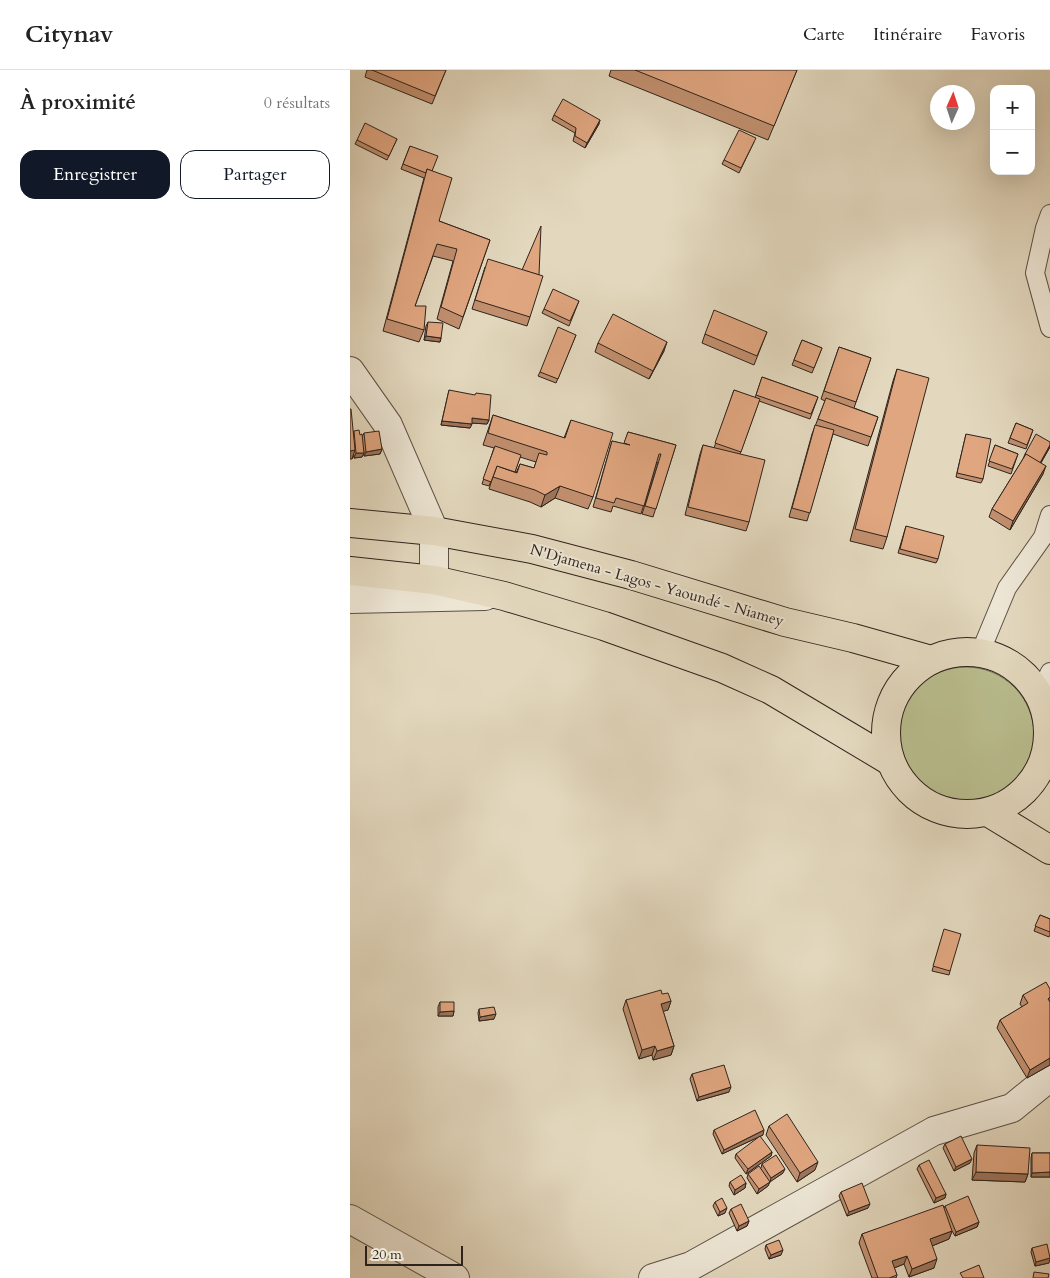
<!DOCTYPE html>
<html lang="fr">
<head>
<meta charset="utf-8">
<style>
	:root { --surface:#fff; --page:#f6f6f6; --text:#222; --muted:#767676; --line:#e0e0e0; --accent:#111827 }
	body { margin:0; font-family:Cardo,serif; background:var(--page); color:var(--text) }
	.controls { position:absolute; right:15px; top:15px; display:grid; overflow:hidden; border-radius:10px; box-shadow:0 5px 20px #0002 }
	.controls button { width:45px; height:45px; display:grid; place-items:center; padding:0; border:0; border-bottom:1px solid var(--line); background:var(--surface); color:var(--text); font:25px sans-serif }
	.compass { position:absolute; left:580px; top:15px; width:45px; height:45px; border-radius:50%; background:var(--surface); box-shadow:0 5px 20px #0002; rotate:3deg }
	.scale { position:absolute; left:15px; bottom:12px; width:98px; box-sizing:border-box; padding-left:5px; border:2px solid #2f231c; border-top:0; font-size:14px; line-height:18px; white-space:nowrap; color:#2f231c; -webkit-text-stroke:4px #ede6d5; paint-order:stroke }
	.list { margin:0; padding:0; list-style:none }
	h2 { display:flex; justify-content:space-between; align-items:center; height:65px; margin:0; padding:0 20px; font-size:21px }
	h2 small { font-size:16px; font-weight:400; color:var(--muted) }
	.actions { display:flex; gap:10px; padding:15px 20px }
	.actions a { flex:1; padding:11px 0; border:1px solid var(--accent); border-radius:15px; text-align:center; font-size:18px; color:var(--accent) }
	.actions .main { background:var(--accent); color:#fff }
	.map { position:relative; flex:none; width:700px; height:1208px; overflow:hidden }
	header { display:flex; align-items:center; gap:30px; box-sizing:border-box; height:70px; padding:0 25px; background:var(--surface); border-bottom:1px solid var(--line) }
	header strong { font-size:24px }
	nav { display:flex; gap:28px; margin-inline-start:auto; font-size:18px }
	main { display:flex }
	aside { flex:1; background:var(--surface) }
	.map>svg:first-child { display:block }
	.green { fill:#b9bd8e; stroke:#747055 }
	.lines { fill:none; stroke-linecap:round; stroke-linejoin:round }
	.service-casing { stroke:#5c5044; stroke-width:20 }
	.minor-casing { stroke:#5c5044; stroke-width:30 }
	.trunk-casing { stroke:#2f231c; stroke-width:30 }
	.service { stroke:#ede6d5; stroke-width:18 }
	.minor { stroke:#ede6d5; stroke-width:28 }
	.trunk { stroke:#e3d8be; stroke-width:28 }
	.wall { fill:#c18f6e; stroke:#2f231c; fill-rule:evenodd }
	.shaded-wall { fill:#9d745a; stroke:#2f231c }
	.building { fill:#e0a680; stroke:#2f231c }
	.labels { text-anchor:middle; stroke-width:4; stroke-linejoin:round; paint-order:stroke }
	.street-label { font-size:15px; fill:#2f231c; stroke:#ede6d5 }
</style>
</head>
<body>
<header>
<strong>Citynav</strong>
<nav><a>Carte</a><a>Itinéraire</a><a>Favoris</a></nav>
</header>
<main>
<aside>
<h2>À proximité<small>0 résultats</small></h2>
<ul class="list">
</ul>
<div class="actions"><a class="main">Enregistrer</a><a>Partager</a></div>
</aside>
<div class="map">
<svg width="700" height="1208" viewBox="0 0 700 1208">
	<rect width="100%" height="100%" fill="#e3d8be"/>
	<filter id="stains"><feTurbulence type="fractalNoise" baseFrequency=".004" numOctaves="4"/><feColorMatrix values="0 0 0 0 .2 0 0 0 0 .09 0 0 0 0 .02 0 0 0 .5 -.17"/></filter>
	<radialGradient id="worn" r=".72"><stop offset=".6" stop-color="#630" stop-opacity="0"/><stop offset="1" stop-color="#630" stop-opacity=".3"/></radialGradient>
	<!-- green -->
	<circle class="green" cx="616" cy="665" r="68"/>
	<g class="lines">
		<defs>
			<g id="service">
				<path d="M700,144L695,158L685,203L700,258"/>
				<path d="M630,583L657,518L693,467L700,445"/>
				<path d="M689,625L700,602"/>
			</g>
			<g id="minor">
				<path d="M0,301L38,355L84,461V510"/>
				<path d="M0,529L135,526"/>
				<path d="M0,1149L105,1208"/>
				<path d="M303,1208L341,1196L584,1061L662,1038L700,1007"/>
			</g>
			<g id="trunk">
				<path d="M0,453L84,461L182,479L281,505L435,552L503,568L581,590"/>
				<path d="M0,501L84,510L154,526L254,556L372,598L421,620L540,691"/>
				<circle cx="617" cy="663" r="81"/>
				<path d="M638,742L700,780"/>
			</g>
		</defs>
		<!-- service casing -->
		<use href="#service" class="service-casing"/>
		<!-- minor casing -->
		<use href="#minor" class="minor-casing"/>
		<!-- trunk casing -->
		<use href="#trunk" class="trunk-casing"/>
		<!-- service -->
		<use href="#service" class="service"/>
		<!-- minor -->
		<use href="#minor" class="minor"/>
		<!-- trunk -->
		<use href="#trunk" class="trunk"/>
	</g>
	<!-- wall -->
	<g class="wall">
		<path d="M17,0H96L82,34L15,7Z"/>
		<path d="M261,0H447L418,70L259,6Z"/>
		<path d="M204,45L249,54L235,78L223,71L225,63L202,50Z"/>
		<path d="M47,69L37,90L5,74L7,70Z"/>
		<path d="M404,72L389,103L372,94L374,90Z"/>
		<path d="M60,76L82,101L89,151L140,170L109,259L87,249L103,191L83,186L65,236L74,260L69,272L33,261L74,108L51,99Z"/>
		<path d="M135,197L180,247L177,256L122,239Z"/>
		<path d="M229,231L219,256L192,243L194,239Z"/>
		<path d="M78,252L91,268L90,272L74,270L76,256Z"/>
		<path d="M417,262L404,295L352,273L355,264Z"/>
		<path d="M226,265L206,313L188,306L190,302Z"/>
		<path d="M452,270L472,278L462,303L442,295Z"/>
		<path d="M248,273L314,281L299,309L245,282Z"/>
		<path d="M489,277L521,288L504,338L528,347L518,376L483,364L457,451L439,447L462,364L475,331L471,329Z"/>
		<path d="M547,299L537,467L533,479L500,471L543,311Z"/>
		<path d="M412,307L468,327L460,349L409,331L390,384L399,452L396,461L335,445L350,384L353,375L364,378L384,320L405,328Z"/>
		<path d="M99,320L139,350L137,354L122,353L120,358L91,355Z"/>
		<path d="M143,345L214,368L221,350L243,427L238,439L205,428L191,437L180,432L139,419L143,406L139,416L132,414L144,378L133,375ZM170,387L186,392L184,398L170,394L166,403L165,402Z"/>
		<path d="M666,353L683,360L676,379L658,373Z"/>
		<path d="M3,361L12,367L14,363L32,379L30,384L14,386L13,377L14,383L12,387L4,388V385L2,389Z"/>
		<path d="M278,362L326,375L303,447L292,444L308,393L307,392L291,444L263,436L261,442L243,437L262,371L274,374Z"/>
		<path d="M616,364L633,409L631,413L606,407Z"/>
		<path d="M700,372V377L691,393L693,404L660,460L639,447L642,439L673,389L675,384Z"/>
		<path d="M645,375L668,384L661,404L638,396Z"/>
		<path d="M556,456L588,489L586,493L548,483Z"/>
		<path d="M690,845L700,849V865L699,867L684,861Z"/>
		<path d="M593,864L600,901L599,905L582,901Z"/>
		<path d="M700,919V995L677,1008L647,958L650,950L672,937L670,934L673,925Z"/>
		<path d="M312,924L321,931L318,940L313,941L324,976L321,985L303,990L302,985L289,989L273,939L276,930Z"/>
		<path d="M90,932L104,941L103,946H88V937Z"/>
		<path d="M129,939L144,949L129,951L128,943Z"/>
		<path d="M342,1004L379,1022L347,1031L340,1009Z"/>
		<path d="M419,1056L465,1100L447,1112L416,1065Z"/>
		<path d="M364,1060L413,1065L372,1084L363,1064Z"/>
		<path d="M595,1074L620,1093L604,1101L593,1078Z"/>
		<path d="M627,1075L678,1104L675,1112L622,1110L624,1083Z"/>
		<path d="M422,1082L421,1086L396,1104L385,1088L386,1084Z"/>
		<path d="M682,1083H700V1107H681V1088Z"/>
		<path d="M412,1094L433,1103L419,1112L418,1116L407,1124L397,1108L398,1104L411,1098Z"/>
		<path d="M569,1095L596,1124L595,1128L584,1133L567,1099Z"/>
		<path d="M380,1112L396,1113L395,1118L384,1125L379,1116Z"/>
		<path d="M491,1122L518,1138L497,1146L489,1126Z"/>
		<path d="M365,1132L375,1143L368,1146L363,1136Z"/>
		<path d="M595,1136L629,1152L627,1157L605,1166L602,1161L599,1169L582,1176L584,1198L559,1207L554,1194L544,1198L547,1205L546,1208H522L509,1173L512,1164L594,1138Z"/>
		<path d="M381,1139L399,1151L397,1156L387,1161L379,1143Z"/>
		<path d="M416,1175L431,1185L419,1189L415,1179Z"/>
		<path d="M682,1178L699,1193L685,1196L681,1182Z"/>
	</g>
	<!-- shaded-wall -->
	<g class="shaded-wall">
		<path d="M250,50L249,54L235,78L237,73Z"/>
		<path d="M76,266L91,268L90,272L74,270Z"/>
		<path d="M317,272L314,281L299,309L303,301Z"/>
		<path d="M122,348L139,350L137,354L121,353Z"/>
		<path d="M92,351L122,354L120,358L91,355Z"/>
		<path d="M700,375V377L688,397L690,393Z"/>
		<path d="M32,379L30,384L14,386L16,382Z"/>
		<path d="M5,380L2,389H0V381Z"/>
		<path d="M6,383H14L12,387L4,388Z"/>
		<path d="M696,396L693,404L660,460L663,451Z"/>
		<path d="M210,416L205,428L191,437L195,425Z"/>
		<path d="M321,931L318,940L308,943L311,934Z"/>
		<path d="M104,941L103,946H88L90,942Z"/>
		<path d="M146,944L144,949L129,951L130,947Z"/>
		<path d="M305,976L302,985L289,989L292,980Z"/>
		<path d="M324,976L321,985L303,990L307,981Z"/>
		<path d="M700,988V995L677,1008L680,1000Z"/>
		<path d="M381,1017L379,1022L347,1031L349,1027Z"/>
		<path d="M414,1060L413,1065L372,1084L374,1080Z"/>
		<path d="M422,1082L421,1086L396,1104L398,1099Z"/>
		<path d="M622,1089L620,1093L604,1101L606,1097Z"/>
		<path d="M468,1092L465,1100L447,1112L450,1103Z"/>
		<path d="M435,1099L433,1103L420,1112L421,1108Z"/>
		<path d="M626,1102L678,1104L675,1112L622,1110Z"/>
		<path d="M700,1102V1107H681L682,1103Z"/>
		<path d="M420,1112L418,1116L407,1124L409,1119Z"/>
		<path d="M396,1113L395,1118L384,1125L385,1120Z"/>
		<path d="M596,1124L595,1128L584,1133L586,1128Z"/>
		<path d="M520,1134L518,1138L497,1146L499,1142Z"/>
		<path d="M377,1138L375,1143L368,1146L370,1142Z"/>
		<path d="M399,1151L397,1156L387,1161L389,1156Z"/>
		<path d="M629,1152L627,1157L605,1166L606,1162Z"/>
		<path d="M602,1161L599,1169L577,1178L580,1169Z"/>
		<path d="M433,1180L431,1185L419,1189L421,1185Z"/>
		<path d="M557,1186L554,1194L539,1200L542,1191Z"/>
		<path d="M700,1188L699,1193L685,1196L686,1192Z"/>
		<path d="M587,1189L584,1198L559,1207L562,1199Z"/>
	</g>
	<!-- building -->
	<g class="building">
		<path d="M22,0H96L85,26Z"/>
		<path d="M285,0H447L424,56Z"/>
		<path d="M213,29L250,50L237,73L225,66L226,58L204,45Z"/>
		<path d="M15,53L47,69L39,86L7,70Z"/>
		<path d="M389,60L406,68L391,98L374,90Z"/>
		<path d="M60,76L88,86L82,101L77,99L76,103L53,94Z"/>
		<path d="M77,99L102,108L89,151L140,170L113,247L91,237L107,179L87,174L65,236H76L74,260L37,249Z"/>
		<path d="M191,156L189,205L172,200Z"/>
		<path d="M138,189L193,206L180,247L125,230Z"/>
		<path d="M203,219L229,231L220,251L194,239Z"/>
		<path d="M364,240L417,262L407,286L355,264Z"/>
		<path d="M263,244L317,272L303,301L248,273Z"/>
		<path d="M78,252L93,253L91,268L76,266Z"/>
		<path d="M208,257L226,265L208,309L190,302Z"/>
		<path d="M452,270L472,278L464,298L444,290Z"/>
		<path d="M489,277L521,288L506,332L474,321Z"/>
		<path d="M547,299L579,308L537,467L505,459Z"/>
		<path d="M412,307L468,327L461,344L406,325Z"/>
		<path d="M99,320L125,325L126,323L141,325L139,350L122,348V354L92,351Z"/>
		<path d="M384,320L410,329L391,382L365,373Z"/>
		<path d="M476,328L528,347L521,367L468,349Z"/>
		<path d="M0,339H1L5,380L0,381Z"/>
		<path d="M143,345L215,368L221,350L263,363L243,427L210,416L195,425L185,420L143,407L147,396L167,403L170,394L184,398L189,383L197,385V382L138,363Z"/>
		<path d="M666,353L683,360L677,375L660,368Z"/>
		<path d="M465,355L484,360L460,443L442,438Z"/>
		<path d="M9,360L10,365L12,364L14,383H6L4,361Z"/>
		<path d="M29,361L32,379L16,382L14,363Z"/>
		<path d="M278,362L326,375L306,439L295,436L311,384H309L294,436L266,428L264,433L246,428L262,371L280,375L274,373Z"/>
		<path d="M616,364L641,369L633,409L607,403Z"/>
		<path d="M686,364L700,372V375L690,393L675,384Z"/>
		<path d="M353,375L415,390L399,452L338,437Z"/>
		<path d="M645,375L668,384L662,399L639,391Z"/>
		<path d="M145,376L171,385L165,402L147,396L141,412L133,409Z"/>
		<path d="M676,384L696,396L663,451L642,439Z"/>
		<path d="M556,456L594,466L588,489L550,479Z"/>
		<path d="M690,845L700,849V862L685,856Z"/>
		<path d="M594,859L611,864L600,901L583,896Z"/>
		<path d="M696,912L700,919V927L698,929L700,932V988L680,1000L650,950L678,933L673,925Z"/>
		<path d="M311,920L312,924L318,923L321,931L311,934L324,976L307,981L305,976L292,980L276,930Z"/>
		<path d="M90,932H104V941L90,942Z"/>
		<path d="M144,937L146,944L130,947L129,939Z"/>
		<path d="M374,995L381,1017L349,1027L342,1004Z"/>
		<path d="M405,1040L414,1060L374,1080L364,1060Z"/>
		<path d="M437,1044L468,1092L450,1103L419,1056Z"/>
		<path d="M410,1066L422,1082L398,1099L386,1084Z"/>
		<path d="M611,1066L622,1089L606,1097L595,1074Z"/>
		<path d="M627,1075L680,1078L678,1104L626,1102Z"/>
		<path d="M682,1083H700V1102L682,1103Z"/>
		<path d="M426,1085L435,1099L421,1108L412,1094Z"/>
		<path d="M579,1090L596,1124L586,1128L569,1095Z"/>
		<path d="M409,1096L420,1112L409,1119L398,1104Z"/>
		<path d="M391,1105L396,1113L385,1120L380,1112Z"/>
		<path d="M512,1113L520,1134L499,1142L491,1122Z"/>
		<path d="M618,1126L629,1152L606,1162L595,1136Z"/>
		<path d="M372,1128L377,1138L370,1142L365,1132Z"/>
		<path d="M391,1134L399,1151L389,1156L381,1139Z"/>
		<path d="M593,1135L602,1161L580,1169L587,1189L562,1199L557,1186L542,1191L547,1205L539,1208H528L512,1164Z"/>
		<path d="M429,1170L433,1180L421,1185L416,1175Z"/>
		<path d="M697,1174L700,1188L686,1192L682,1178Z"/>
		<path d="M629,1195L634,1208H613L610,1203Z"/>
		<path d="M684,1202L699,1204L698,1208H683Z"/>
	</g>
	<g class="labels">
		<!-- street labels -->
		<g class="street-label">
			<text transform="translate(307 515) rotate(16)" y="5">N'Djamena - Lagos - Yaoundé - Niamey</text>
		</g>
	</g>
	<rect width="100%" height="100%" filter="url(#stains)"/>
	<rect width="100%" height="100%" fill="url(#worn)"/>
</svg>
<div class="controls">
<button>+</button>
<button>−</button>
</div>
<svg class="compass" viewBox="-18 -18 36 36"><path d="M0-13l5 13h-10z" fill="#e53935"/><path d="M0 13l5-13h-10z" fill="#767676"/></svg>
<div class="scale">20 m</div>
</div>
</main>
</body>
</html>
